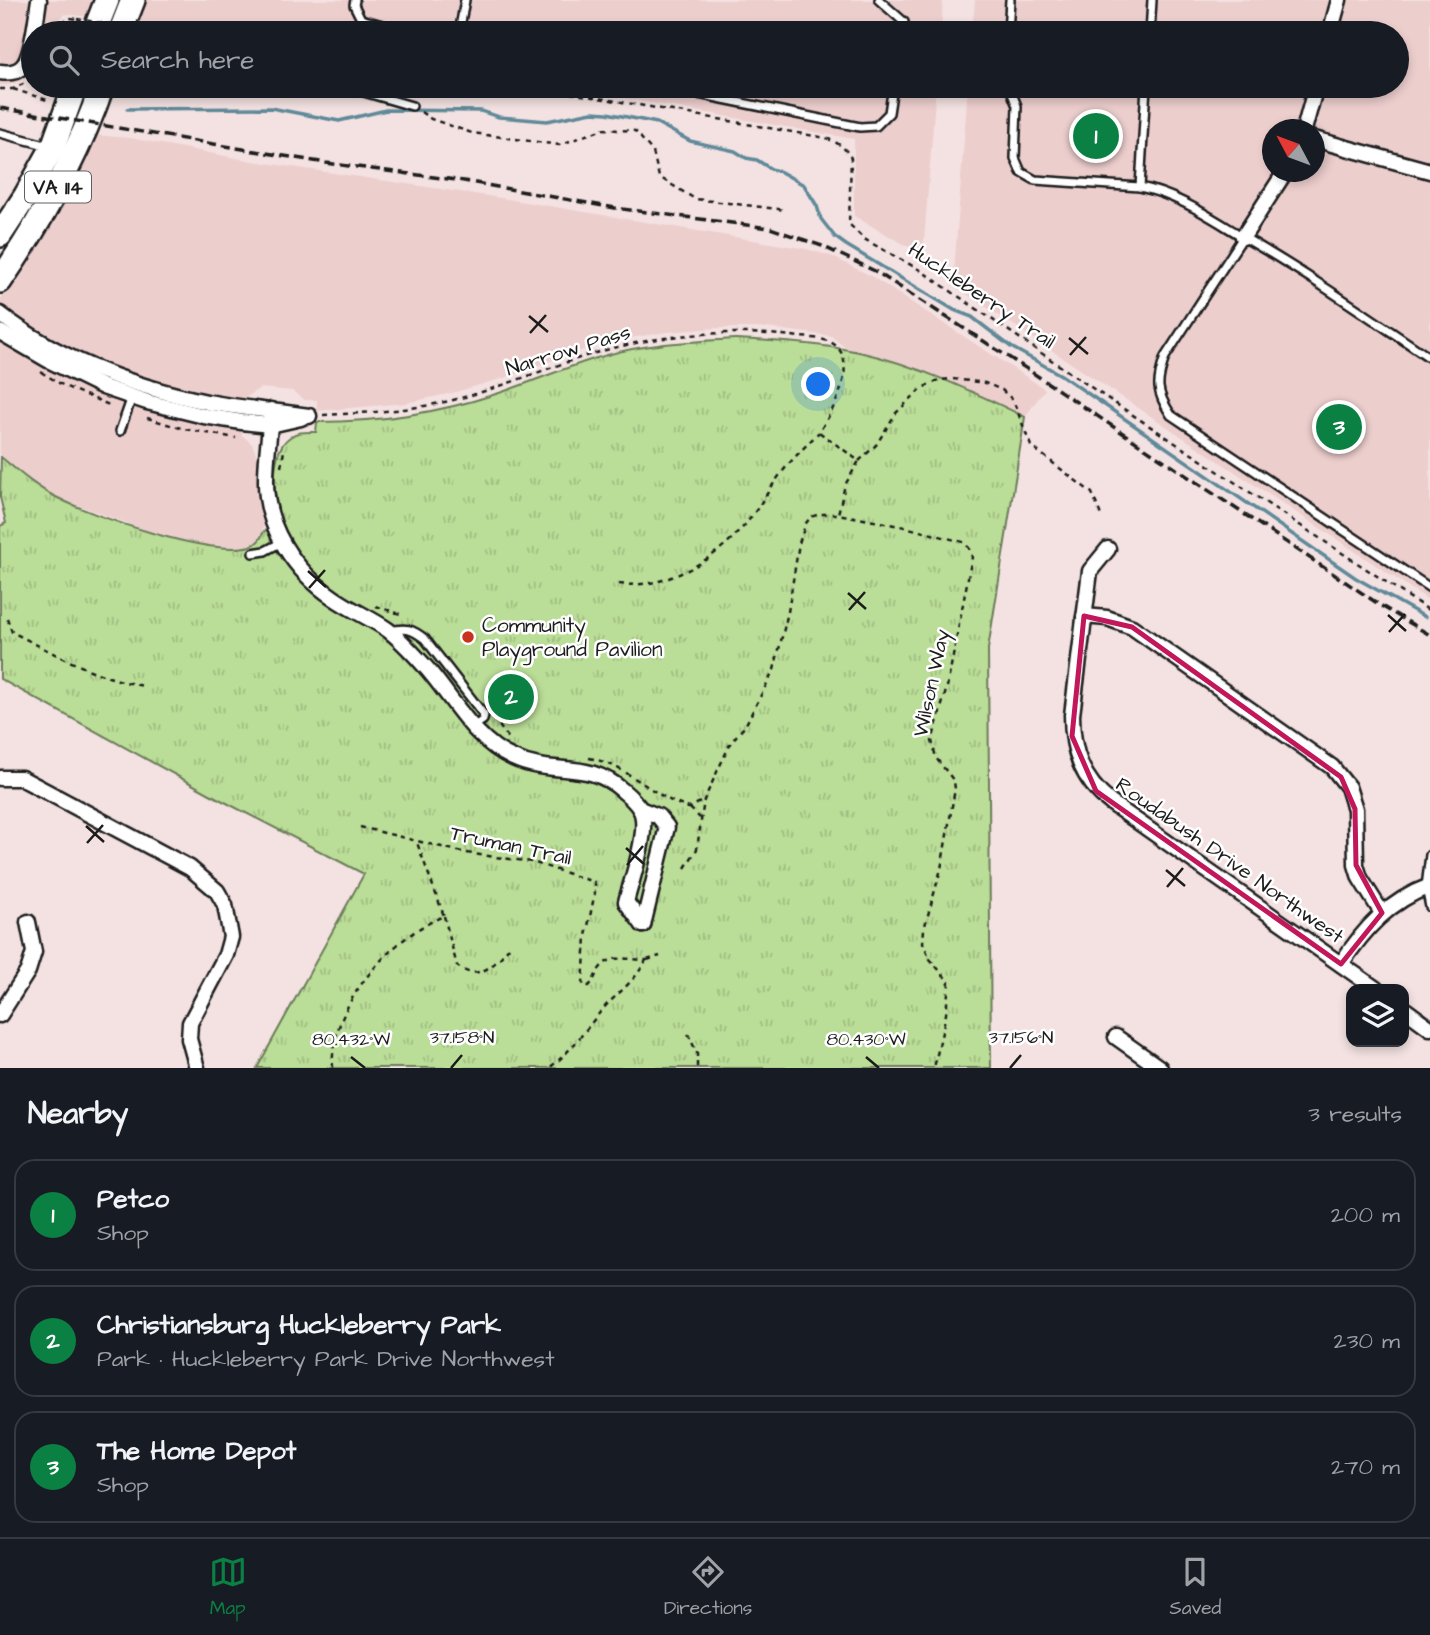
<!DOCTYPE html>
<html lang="en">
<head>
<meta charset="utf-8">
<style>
	:root { --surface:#171b24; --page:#242831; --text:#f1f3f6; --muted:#9ea1a6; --line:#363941; --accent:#0b8043 }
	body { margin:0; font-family:"Architects Daughter",sans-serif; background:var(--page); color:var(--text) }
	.controls { position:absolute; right:21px; bottom:21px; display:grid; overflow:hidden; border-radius:14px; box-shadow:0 4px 10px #0003 }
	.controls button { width:63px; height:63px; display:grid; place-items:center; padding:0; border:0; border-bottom:2px solid var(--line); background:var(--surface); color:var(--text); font:35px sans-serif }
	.compass { position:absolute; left:1262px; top:119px; width:63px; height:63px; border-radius:50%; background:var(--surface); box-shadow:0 4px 10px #0003; rotate:311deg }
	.you { position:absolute; left:819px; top:385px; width:24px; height:24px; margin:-18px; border:5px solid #fff; border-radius:50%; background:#1a73e8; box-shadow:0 0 0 10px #1a73e833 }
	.badge { display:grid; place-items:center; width:46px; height:46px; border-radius:50%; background:var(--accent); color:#fff; font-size:23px; font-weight:700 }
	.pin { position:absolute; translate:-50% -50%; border:4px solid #fff; box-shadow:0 2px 7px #0006 }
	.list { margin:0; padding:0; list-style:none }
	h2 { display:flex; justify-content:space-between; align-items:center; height:91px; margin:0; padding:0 28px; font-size:30px }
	h2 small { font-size:23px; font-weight:400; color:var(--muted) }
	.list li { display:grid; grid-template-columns:46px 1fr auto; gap:21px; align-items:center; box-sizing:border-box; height:112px; margin:0 14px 14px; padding:0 14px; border:2px solid var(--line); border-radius:21px }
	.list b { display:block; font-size:26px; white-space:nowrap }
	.list p { margin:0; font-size:23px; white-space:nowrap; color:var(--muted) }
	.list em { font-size:23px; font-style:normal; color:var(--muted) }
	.icon { flex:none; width:38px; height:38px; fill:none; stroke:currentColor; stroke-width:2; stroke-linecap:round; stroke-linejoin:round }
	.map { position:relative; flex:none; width:1430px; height:1068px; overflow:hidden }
	.search { position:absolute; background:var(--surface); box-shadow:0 4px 10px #0003; left:21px; right:21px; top:21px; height:77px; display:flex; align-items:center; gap:18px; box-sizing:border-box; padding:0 24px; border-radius:38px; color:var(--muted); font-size:26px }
	.sheet { height:469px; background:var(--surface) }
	nav { display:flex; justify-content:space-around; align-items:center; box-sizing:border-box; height:98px; border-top:2px solid var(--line); background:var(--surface); font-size:19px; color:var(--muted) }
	nav a { display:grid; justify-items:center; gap:4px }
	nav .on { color:var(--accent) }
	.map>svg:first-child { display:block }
	.built { fill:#eccecd; fill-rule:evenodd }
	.park { fill:url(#park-tufts); stroke:#6b7c5a; stroke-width:2 }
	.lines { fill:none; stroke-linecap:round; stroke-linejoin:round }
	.stream { stroke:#5f8999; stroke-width:3.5 }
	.service-casing { stroke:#1c1c1c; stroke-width:12 }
	.minor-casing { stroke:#1c1c1c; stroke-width:19 }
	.primary-casing { stroke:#1c1c1c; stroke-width:28 }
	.path { stroke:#1c1c1c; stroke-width:2.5; stroke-dasharray:5 5; stroke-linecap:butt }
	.service { stroke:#fff; stroke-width:7 }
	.minor { stroke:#fff; stroke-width:14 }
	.primary { stroke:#fff; stroke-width:23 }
	.rail { stroke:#1c1c1c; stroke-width:3.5; stroke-dasharray:10 5; stroke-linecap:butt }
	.path-bridge { stroke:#1c1c1c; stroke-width:2.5; stroke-dasharray:5 5; stroke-linecap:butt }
	.marked { fill:none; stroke:#c2185b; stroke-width:5; stroke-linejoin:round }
	.ticks { fill:none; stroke:#1c1c1c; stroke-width:2.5 }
	.poi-dot { fill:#c8321e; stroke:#fff; stroke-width:2.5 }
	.labels { text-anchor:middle; stroke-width:5; stroke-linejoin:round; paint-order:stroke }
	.shield { fill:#fff; stroke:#606060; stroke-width:2 }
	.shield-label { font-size:19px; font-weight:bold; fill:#1c1c1c }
	.street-label { font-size:21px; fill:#1c1c1c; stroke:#fff }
	.poi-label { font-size:21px; fill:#1c1c1c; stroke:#fff; text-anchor:start }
	.ticks-label { font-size:18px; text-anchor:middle; fill:#1c1c1c; stroke:#fff; stroke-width:5; stroke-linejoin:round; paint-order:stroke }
</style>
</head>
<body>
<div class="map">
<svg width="1430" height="1068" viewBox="0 0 1430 1068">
	<defs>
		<pattern id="park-tufts" width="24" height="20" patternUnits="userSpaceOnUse" patternTransform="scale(1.75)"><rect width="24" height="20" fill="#badd97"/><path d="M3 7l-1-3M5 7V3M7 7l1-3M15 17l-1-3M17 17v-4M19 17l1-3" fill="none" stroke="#9fbd82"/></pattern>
	</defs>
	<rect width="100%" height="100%" fill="#f4e2e2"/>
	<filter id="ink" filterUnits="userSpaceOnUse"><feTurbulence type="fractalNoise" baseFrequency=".0143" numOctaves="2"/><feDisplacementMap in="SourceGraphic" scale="14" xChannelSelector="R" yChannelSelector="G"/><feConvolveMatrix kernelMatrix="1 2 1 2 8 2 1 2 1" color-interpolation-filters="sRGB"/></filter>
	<g filter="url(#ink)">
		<!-- built -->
		<g class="built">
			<path d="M0,0H95L89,17L66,14L57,21L54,33H33V73L16,83L8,85H0Z"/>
			<path d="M144,0H943L941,33H209L136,22Z"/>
			<path d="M975,0H1430V601L953,285L968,86H1397V33H972ZM1272,130H1314V172H1272Z"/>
			<path d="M556,86H936L923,255L854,216V139Z"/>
			<path d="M93,135L130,138L252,161L501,198L806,249L831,256L871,276L1045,389L1025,417L966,388L910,367L848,350L831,336L768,328H717L667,332L617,340L570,354L504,378L452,393L406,403L317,411V400H305L292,391L260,388L245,398L242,435L252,444L257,456V498L264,525L261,538L251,546L237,548L204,545L146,530L58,498L36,484L2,457L0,460V300L30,254Z"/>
		</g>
		<!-- park -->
		<path class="park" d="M735,339C776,341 818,343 859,352C917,365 972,391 1025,417L988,649L991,1068H257L364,874L221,800L0,679V526L6,523L0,497L1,457C19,472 37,488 58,498C95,517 211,557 250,546C258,544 261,538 264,531L282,525C274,504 268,452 290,437C297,431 307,432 316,432L317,422C378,422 438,413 496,394C533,382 570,365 607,355C648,343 693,342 735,339Z"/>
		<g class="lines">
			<!-- stream -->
			<path class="stream" d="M127,109L271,108L339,121L386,110L481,111L499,117L547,121L592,112L607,113L657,123L690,141L735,151L746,158L757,160L771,169L781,172L804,185L817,206L821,219L835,237L846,245L954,310L972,317L1011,347L1061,375L1356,578L1425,617"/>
			<defs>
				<g id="service">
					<path d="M355,0L354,5L361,19L411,33"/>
					<path d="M879,0L904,22L902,33"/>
					<path d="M459,33L465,0"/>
					<path d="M1008,33L1010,0"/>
					<path d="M1150,33L1152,0"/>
					<path d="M343,86L412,106"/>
					<path d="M659,86L860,127L876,126L889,113L893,86"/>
					<path d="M1009,86L1017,106L1015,158L1021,172L1035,180L1140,187"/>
					<path d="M1146,86L1140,187C1179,195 1211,218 1245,238C1309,275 1369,317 1430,358"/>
					<path d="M0,133L49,146"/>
					<path d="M1243,237L1165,357C1156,383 1156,392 1171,415L1430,588"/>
					<path d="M120,431L132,397"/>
					<path d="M253,553L265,551L282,542"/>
					<path d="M390,631C406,627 412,629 425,639L484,715L483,720L473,727"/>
					<path d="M1430,855L1426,887L1430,907"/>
				</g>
				<g id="minor">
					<path d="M1330,33L1339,0"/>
					<path d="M0,72C7,73 16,73 22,67C33,57 36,16 39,0"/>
					<path d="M1304,130L1316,86"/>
					<path d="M1314,139L1430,171"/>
					<path d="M1243,237L1285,172"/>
					<path d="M0,314C59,360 135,387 207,402C241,408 275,411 309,416"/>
					<path d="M0,332L48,360L103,387L147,402L204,416L242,422L270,425L301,418"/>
					<path d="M271,410C270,433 266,456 266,479C265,527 294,571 334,598C351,610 371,618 388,630C401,640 412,652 422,663C452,695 472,740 513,758C554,777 587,759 622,790C628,795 636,802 640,809C651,827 631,881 626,902L643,925"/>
					<path d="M1108,549L1090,571L1072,715C1072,752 1082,780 1111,803L1376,989"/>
					<path d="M1084,616L1107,618L1132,627L1332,767L1348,787L1355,809L1356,865L1360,878L1382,913"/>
					<path d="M0,778H21L190,868L217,891L225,905L231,937L226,955L190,1023L189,1039L197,1068"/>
					<path d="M640,809L658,816L667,827L643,925"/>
					<path d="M1341,964C1364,929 1389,901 1430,886"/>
					<path d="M1404,1009L1430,1028"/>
					<path d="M0,1015L28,971L34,952L28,922"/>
					<path d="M1116,1037L1160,1068"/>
				</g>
				<g id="primary">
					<path d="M94,33L107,0"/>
					<path d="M120,33L133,0"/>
					<path d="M0,235L25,197L53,147L75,86"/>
					<path d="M0,281C42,220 78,156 102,86"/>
				</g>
			</defs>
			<!-- service casing -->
			<use href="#service" class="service-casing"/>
			<!-- minor casing -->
			<use href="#minor" class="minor-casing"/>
			<!-- primary casing -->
			<use href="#primary" class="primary-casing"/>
			<!-- path -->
			<g class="path">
				<path d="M59,33L64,21L70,18L77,19"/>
				<path d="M531,86L826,138C838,143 845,147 851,158L849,224L864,239L920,270L1101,394L1430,611"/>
				<path d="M0,89H13L33,79"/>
				<path d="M13,89L50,101"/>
				<path d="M421,112L431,119L472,133L559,145L603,129L635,131L653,152L659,177L695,199L786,210"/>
				<path d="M41,372L64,386L109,405"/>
				<path d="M323,415C365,413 407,411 449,401C504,388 556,363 610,349C671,333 737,329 800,337C811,338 826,338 835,345C859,365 832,413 819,432L859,461L845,485L838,514"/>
				<path d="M147,418L184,429L236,438"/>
				<path d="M859,461L876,445L896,413L922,388L939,380L953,379L985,383L1002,390L1013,400L1031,446L1092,493L1102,518"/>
				<path d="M281,467L284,451"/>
				<path d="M619,584C670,590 723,555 752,516C763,501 771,486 783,471C794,457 807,445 819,432"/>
				<path d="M376,606L403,615"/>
				<path d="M7,618L12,632C55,654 97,678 144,686"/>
				<path d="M490,697L500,727L510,740"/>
				<path d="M589,758C628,765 652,797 689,808L704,800"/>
				<path d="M690,808L700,818"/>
				<path d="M360,827L466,853L532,862L594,882L596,887L586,936L583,985L589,986C594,981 595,976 598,971C610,952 628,960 646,960C635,982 617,993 602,1010C585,1030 571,1052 549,1068"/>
				<path d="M685,868L697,849L704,800L731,742L745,726L774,670L788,612L799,543L806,523L811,517L819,514H838L905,527L963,542L969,548L972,557L947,687L932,741L936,758L954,781L955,789L941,869L924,929L923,943L930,959L949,982L946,1014L934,1068"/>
				<path d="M444,916L457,966C480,984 499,961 512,943"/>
				<path d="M647,960L660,956"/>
				<path d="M688,1034L697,1053V1068"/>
				<path d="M333,1068C328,1008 391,936 444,916L416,840"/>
			</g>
			<!-- service -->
			<use href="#service" class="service"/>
			<!-- minor -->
			<use href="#minor" class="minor"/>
			<!-- primary -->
			<use href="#primary" class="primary"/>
			<!-- rail -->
			<path class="rail" d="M0,108L326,163L464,181L615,208L770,228L822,246L875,271L1030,371L1383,607L1430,635"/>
			<!-- path-bridge -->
			<path class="path-bridge" d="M77,19L164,33"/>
		</g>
	</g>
	<!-- marked area -->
	<path class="marked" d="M1084,616L1132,627L1341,777L1355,809L1356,865L1382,913L1341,964L1096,791L1072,736Z"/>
	<!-- ticks -->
	<path class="ticks" d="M529,316L548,332M530,333L546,315M1069,338L1088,354M1070,355L1086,337M308,571L326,587M309,588L325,570M848,593L866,609M849,610L865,592M1388,615L1406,631M1389,632L1405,614M86,826L104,842M87,843L103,825M626,848L644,864M627,865L643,846M1166,870L1185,886M1167,887L1183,868M351,1057L365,1068M866,1057L879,1068M451,1068L462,1055M1010,1068L1021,1055"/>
	<!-- markers -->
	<circle class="poi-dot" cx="468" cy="637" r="7"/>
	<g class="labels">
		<!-- shield labels -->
		<rect class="shield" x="25" y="171.5" width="66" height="31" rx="5"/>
		<g class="shield-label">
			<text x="58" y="194">VA 114</text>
		</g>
		<!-- street labels -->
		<g class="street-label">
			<text transform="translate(982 295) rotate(34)" y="7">Huckleberry Trail</text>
			<text transform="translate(568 350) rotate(-17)" y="7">Narrow Pass</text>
			<text transform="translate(931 683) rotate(-78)" y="7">Wilson Way</text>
			<text transform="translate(511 845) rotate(12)" y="7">Truman Trail</text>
			<text transform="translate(1230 860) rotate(35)" y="7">Roudabush Drive Northwest</text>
		</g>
		<!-- poi labels -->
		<g class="poi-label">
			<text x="482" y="632">Community<tspan x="482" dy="24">Playground Pavilion</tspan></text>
		</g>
	</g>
	<g class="ticks-label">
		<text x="462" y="1043">37.158°N</text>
		<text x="1021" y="1043">37.156°N</text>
		<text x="351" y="1045">80.432°W</text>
		<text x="866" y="1045">80.430°W</text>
	</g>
</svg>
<div class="controls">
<button><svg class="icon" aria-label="layers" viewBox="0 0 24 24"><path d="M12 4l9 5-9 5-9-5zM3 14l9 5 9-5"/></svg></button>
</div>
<svg class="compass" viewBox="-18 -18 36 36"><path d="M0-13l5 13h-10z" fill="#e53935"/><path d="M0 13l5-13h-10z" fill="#9ea1a6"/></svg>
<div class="you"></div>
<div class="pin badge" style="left:1096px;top:136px">1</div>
<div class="pin badge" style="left:511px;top:697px">2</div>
<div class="pin badge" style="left:1339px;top:427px">3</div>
<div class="search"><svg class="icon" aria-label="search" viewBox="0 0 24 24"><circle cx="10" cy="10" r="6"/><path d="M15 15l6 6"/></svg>Search here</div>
</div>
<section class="sheet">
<h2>Nearby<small>3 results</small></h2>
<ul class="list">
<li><span class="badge">1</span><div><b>Petco</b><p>Shop</p></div><em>200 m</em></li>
<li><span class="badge">2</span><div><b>Christiansburg Huckleberry Park</b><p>Park · Huckleberry Park Drive Northwest</p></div><em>230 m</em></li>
<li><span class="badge">3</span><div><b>The Home Depot</b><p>Shop</p></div><em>270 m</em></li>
</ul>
</section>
<nav>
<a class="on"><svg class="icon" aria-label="map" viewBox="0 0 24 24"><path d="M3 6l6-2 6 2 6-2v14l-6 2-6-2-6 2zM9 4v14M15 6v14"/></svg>Map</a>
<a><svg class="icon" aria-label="directions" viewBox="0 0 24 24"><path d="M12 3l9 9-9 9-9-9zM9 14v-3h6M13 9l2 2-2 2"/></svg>Directions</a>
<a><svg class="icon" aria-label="saved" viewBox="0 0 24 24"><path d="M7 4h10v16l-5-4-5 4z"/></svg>Saved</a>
</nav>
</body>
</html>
